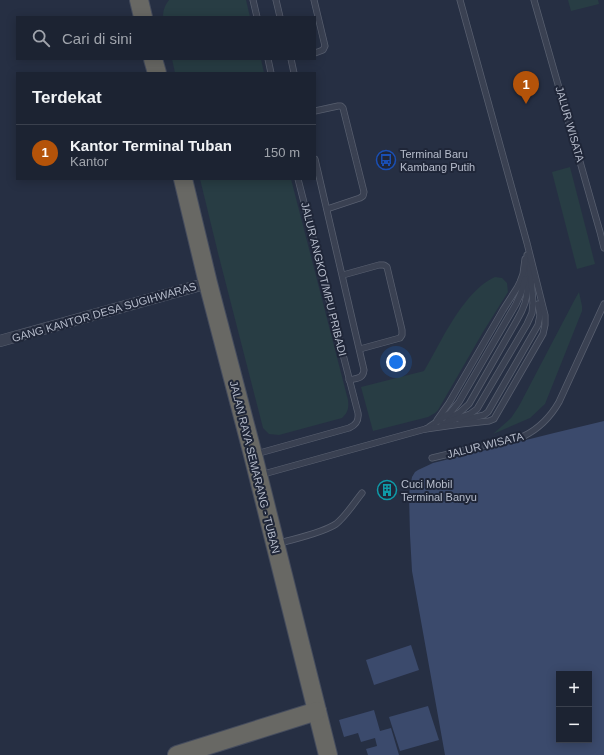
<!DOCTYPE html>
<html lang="id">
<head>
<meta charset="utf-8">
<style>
	:root { --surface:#1c2332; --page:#292f3e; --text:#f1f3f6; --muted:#a0a4ac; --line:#3a404d; --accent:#b45309 }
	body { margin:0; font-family:Arial,sans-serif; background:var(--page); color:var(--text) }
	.controls { position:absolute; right:12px; bottom:12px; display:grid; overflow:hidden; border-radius:0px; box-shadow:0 2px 10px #0003 }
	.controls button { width:36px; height:36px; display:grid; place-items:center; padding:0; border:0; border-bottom:1px solid var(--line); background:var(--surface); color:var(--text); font:20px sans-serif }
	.you { position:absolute; left:396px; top:362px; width:14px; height:14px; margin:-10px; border:3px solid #fff; border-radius:50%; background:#1a73e8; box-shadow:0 0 0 6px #1a73e833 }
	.badge { display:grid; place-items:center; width:26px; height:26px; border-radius:50%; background:var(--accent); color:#fff; font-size:13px; font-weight:700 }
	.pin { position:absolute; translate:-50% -33px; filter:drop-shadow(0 1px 2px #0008) }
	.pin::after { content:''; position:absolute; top:21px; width:14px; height:12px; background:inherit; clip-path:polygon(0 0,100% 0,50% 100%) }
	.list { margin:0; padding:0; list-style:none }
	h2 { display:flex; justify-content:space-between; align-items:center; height:52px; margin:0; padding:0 16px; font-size:17px }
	h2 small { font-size:13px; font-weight:400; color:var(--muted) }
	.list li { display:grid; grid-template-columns:26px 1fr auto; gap:12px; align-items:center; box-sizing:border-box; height:56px; padding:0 16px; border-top:1px solid var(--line) }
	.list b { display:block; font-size:15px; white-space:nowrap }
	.list p { margin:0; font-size:13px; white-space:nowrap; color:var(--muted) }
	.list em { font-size:13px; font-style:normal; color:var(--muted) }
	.icon { flex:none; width:22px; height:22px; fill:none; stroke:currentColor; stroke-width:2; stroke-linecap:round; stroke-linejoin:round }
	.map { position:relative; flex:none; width:604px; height:755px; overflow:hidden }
	.search { position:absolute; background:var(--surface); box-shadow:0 2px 10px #0003; left:16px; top:16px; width:300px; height:44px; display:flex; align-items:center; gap:10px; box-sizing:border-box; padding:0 14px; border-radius:0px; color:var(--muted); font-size:15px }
	.panel { position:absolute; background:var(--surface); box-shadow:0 2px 10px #0003; left:16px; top:72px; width:300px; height:108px; border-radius:0px }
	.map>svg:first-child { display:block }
	.green { fill:#283d44 }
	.water { fill:#3b4a6c; fill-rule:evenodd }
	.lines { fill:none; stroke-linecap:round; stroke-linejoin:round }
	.service-casing { stroke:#585f6f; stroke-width:7 }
	.minor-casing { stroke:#585f6f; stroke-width:12 }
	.trunk-casing { stroke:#454c5d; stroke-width:20 }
	.service { stroke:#3a4152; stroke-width:5.5 }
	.minor { stroke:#3a4152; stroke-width:11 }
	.trunk { stroke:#686864; stroke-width:18 }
	.labels { text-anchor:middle; stroke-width:4; stroke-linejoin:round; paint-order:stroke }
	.street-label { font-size:11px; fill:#b7bdcc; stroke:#1f2638 }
	.poi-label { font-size:11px; fill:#b7bdcc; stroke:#1f2638; text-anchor:start }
</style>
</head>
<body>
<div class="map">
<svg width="604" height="755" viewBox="0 0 604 755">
	<rect width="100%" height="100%" fill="#262f43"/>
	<!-- green -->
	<g class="green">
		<path d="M169,0H246L250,17H163C163,10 165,5 169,0Z"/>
		<path d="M568,0H598L599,4L571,11Z"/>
		<path d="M172,59H261L264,73H175Z"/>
		<path d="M570,167L595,264L577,269L552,172Z"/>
		<path d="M200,179H291L348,400C349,408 348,412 342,418L279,435L269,434L263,428L218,253Z"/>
		<path d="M495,277L502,278L507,283L508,292L483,332L438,410L435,413L428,417L373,431L361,387L424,371C441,342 456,307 482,285C486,282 490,279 495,277Z"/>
		<path d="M579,292L582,306V311L545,404L530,418L493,434L511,418L519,406L575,299Z"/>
	</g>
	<!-- water -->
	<g class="water">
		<path d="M604,421V755H445L412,571L410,535L409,494L412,477L415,472L418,470L433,463L554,433ZM559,674H589V740H559Z"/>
		<path d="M411,645L419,670L374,685L366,660Z"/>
		<path d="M428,706L439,740L400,751L389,717Z"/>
		<path d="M374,710L380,731L391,728L399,755H368L366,749L377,746L375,738L361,742L358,733L344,737L339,720Z"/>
	</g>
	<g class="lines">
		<defs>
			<g id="service">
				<path d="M253,0L257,17"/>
				<path d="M276,0L280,17"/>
				<path d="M314,0L325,46L323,50L315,53"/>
				<path d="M534,0L600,232L604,248"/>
				<path d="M268,59L271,73"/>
				<path d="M291,59L294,73"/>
				<path d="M315,111L338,106H341L343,108L364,192L363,196L360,198L327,209"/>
				<path d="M315,159L364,370C363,379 357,378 349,380"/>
				<path d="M343,275L379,265H384L387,267L402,330V335L400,338L360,349"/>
				<path d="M448,419L459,413L469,404L517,320C520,315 523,309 525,303C529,289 528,269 527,255"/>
				<path d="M437,420L449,403L503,310L517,288L520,282L523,274L525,259"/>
				<path d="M461,421L484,415L488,412L538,325L540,315L538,304"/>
				<path d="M442,424L470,414L477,409L527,324L532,313L533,303L530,267"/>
				<path d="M429,427L450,413L459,402L516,304L521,293L525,279"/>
				<path d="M426,429L461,424L489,421L494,419L543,334L545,325V315L527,243L460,0"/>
				<path d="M256,454L349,428C356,425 359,421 358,413L298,179"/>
				<path d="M432,458L524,436C538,429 551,416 559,402L604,304"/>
				<path d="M260,475L429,428"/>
				<path d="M277,544C293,539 323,533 336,524C346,516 354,503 362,493"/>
			</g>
			<path id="minor" d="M0,341L208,283"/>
			<g id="trunk">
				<path d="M139,0L143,17"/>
				<path d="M153,59L157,73"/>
				<path d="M183,179L208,283L253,455L328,755"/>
				<path d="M177,755L317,711"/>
			</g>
		</defs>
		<!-- service casing -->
		<use href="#service" class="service-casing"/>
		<!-- minor casing -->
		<use href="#minor" class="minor-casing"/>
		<!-- trunk casing -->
		<use href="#trunk" class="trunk-casing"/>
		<!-- service -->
		<use href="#service" class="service"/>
		<!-- minor -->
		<use href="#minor" class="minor"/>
		<!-- trunk -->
		<use href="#trunk" class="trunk"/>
	</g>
	<!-- icons -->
	<defs>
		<symbol id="bus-ring" viewBox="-11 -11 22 22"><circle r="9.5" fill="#1f2638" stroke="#1a4fb4" stroke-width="1.5"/><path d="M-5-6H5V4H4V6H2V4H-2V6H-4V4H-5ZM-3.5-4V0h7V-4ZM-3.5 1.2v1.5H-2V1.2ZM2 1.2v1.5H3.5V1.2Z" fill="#1a4fb4"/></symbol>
		<symbol id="building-ring" viewBox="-11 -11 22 22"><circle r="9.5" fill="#1f2638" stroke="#0f9aa8" stroke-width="1.5"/><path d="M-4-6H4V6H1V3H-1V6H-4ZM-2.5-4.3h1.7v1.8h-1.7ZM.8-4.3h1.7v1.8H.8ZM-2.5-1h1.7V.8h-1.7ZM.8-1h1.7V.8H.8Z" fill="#0f9aa8"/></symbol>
	</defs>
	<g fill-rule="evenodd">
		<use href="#bus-ring" x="375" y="149" width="22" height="22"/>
		<use href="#building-ring" x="376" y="479" width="22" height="22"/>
	</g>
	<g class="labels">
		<!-- street labels -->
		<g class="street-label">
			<text transform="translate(570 124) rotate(74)" y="4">JALUR WISATA</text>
			<text transform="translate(324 279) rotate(76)" y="4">JALUR ANGKOT/MPU PRIBADI</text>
			<text transform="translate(104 312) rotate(-16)" y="4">GANG KANTOR DESA SUGIHWARAS</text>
			<text transform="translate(485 445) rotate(-14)" y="4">JALUR WISATA</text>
			<text transform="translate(255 467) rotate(76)" y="4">JALAN RAYA SEMARANG - TUBAN</text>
		</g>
		<!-- poi labels -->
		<g class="poi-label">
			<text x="400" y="158">Terminal Baru<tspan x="400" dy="13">Kambang Putih</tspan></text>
			<text x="401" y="488">Cuci Mobil<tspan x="401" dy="13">Terminal Banyu</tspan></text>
		</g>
	</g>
</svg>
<div class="controls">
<button>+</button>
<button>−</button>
</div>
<div class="you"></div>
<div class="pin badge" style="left:526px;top:104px">1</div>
<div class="search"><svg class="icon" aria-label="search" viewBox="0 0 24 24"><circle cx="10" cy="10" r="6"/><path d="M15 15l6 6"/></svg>Cari di sini</div>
<section class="panel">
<h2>Terdekat<small></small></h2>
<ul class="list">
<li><span class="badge">1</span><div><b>Kantor Terminal Tuban</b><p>Kantor</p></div><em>150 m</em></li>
</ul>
</section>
</div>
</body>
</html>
